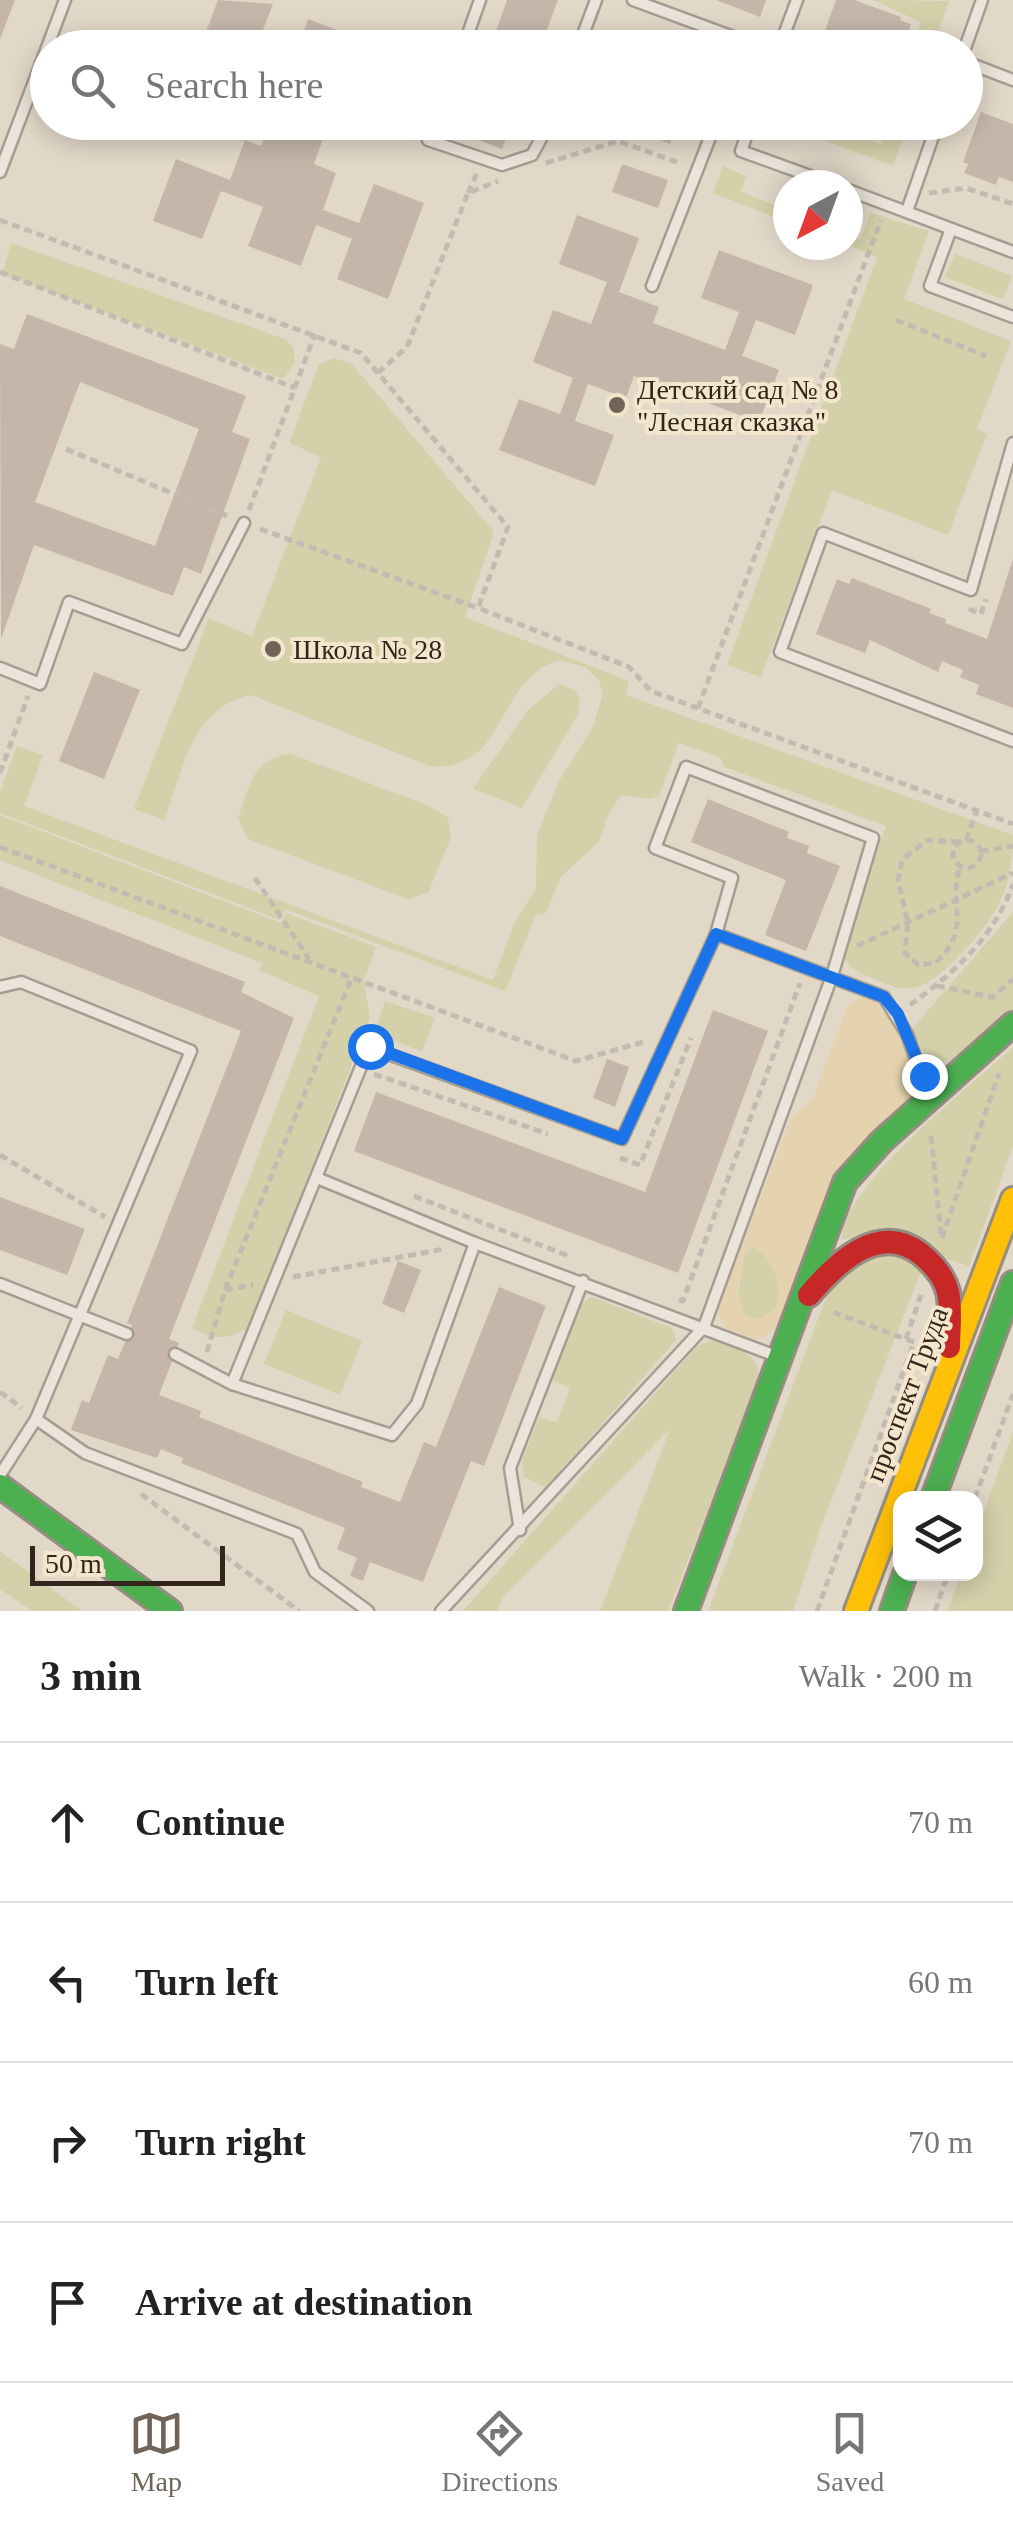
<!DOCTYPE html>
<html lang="en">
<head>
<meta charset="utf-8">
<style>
	:root { --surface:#fff; --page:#f6f6f6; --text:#222; --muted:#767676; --line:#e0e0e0; --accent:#706458 }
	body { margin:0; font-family:"Times New Roman",serif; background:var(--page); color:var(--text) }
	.controls { position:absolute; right:30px; bottom:30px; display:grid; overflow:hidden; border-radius:20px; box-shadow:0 5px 25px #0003 }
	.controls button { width:90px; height:90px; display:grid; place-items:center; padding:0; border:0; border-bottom:2px solid var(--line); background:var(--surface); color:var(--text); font:50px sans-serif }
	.compass { position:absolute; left:773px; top:170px; width:90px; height:90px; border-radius:50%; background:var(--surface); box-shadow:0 5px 25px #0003; rotate:221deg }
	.scale { position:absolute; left:30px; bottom:25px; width:195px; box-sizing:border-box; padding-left:10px; border:5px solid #33251b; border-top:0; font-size:28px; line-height:35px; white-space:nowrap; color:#33251b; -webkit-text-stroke:8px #f4e6cd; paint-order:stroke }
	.stop { position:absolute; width:30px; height:30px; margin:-22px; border:8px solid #1a73e8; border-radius:50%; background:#fff }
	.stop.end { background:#1a73e8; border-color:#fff; box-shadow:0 2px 10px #0008 }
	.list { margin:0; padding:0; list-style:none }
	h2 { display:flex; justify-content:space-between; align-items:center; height:130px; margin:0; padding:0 40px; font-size:42px }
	h2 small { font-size:32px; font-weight:400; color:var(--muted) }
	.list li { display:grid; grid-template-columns:65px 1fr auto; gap:30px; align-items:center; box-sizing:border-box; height:160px; padding:0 40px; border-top:2px solid var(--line) }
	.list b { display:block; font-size:38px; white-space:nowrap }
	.list em { font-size:32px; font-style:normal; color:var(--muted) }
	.icon { flex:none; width:55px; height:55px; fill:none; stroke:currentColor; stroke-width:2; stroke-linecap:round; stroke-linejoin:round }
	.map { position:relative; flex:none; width:1013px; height:1611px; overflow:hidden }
	.search { position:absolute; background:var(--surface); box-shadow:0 5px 25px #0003; left:30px; right:30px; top:30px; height:110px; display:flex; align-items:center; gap:25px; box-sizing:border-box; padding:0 35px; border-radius:55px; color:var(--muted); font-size:38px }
	.sheet { height:770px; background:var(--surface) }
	nav { display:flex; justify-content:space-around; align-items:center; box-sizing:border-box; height:140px; border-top:2px solid var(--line); background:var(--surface); font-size:28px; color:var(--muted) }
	nav a { display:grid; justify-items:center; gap:5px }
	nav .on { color:var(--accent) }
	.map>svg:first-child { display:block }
	.green { fill:#d3d0aa }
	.sand { fill:#e5d2af; fill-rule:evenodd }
	.building { fill:#c5b6a9; fill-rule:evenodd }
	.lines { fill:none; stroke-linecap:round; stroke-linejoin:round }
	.lane-casing { stroke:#a69d92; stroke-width:15 }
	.fast-casing { stroke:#968d82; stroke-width:28 }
	.slow-casing { stroke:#968d82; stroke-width:28 }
	.jam-casing { stroke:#968d82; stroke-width:28 }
	.path { stroke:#c2bbb2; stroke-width:5; stroke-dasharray:8 5; stroke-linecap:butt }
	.lane { stroke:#eae4da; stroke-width:10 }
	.fast { stroke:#4caf50; stroke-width:22 }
	.slow { stroke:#ffc107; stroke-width:22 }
	.jam { stroke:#c62828; stroke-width:22 }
	.route { stroke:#1a73e8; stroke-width:12 }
	.poi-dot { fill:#706458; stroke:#f4e6cd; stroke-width:4 }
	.labels { text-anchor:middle; stroke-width:8; stroke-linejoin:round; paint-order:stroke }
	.poi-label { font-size:28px; fill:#33251b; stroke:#f4e6cd; text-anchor:start }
	.street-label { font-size:28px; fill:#33251b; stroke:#f4e6cd }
</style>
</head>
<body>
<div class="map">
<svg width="1013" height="1611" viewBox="0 0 1013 1611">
	<rect width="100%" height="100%" fill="#e2d8c8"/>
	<!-- green -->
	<g class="green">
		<path d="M873,0L949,1L933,47H913L921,22Z"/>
		<path d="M888,123H908L893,166L809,135L814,125L881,144Z"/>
		<path d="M723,166L746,176L741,192L788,210V222L713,193Z"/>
		<path d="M871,213L929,231L904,299L1011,341L977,429L987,434L948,535L832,490L761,677L727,665L877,257L848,245V234L860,239Z"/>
		<path d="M11,243L285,339L293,347L295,361L284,379L2,274Z"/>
		<path d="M955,254L1012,276L1003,299L945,277Z"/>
		<path d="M334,358L352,364L494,532L465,617L629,681L626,695L1013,835C1013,860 1010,882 999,904C988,927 941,982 917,987C899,992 881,981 864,975C851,969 842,961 843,946L886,826L724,767L721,758L679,743L659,795L652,799L621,795L608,815L599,841L560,878L546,913L536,915L505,991L285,909L280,920L0,813V792L17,746L43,755L24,806L493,980L515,922L536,888L537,835L559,781L593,727L603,694L599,680L585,667L560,660C493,679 510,772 430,766L251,695C192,707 183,770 164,820L134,809L209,618L252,636L321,457L289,443L319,364Z"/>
		<path d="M559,684L575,690L580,700L578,715L522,808L473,789L528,710Z"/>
		<path d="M291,754L432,807L448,818L451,837L428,893L408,899L248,839L238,818C250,786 252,758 291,754Z"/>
		<path d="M0,815L281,923L286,913L376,947L364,980L370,1018L250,1326C228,1341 215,1340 192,1328L319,996L259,970L262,963L0,860Z"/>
		<path d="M1013,912V1010L952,1061C932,1062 912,1050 913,1028Z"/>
		<path d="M385,1001L435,1018L422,1051L374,1034Z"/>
		<path d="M1013,1047V1146L969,1266L865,1234L842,1240C840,1187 973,1084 1013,1047Z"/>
		<path d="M752,1247C775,1258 785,1287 774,1310L757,1320L744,1315L737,1297L745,1253Z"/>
		<path d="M873,1253L907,1255L921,1272L821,1526L793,1611H708L827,1295L839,1277Z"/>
		<path d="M592,1297L672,1328L676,1340L546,1488L524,1477L522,1461L539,1417L557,1422L570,1388L551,1380L580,1305Z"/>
		<path d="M286,1310L362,1341L340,1395L264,1364Z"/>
		<path d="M714,1340C736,1348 758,1353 760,1379L668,1611H600L670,1429L502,1598L497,1611H463L697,1346Z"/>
		<path d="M1013,1432V1611H947L961,1574H976V1533Z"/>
		<path d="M0,1551L82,1611H32L0,1589Z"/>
	</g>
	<!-- sand -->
	<path class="sand" d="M861,996L871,998L888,1016L902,1039L919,1084L916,1097L863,1145L778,1328L757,1340L726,1328L717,1311L791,1118L813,1098L848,1005ZM752,1247C775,1258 785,1288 774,1310L757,1320L744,1315L737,1291L745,1253Z"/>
	<!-- building -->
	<g class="building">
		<path d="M0,0H15L0,39Z"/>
		<path d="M218,0L273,4L258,42L271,48H200Z"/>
		<path d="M507,0H558L540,48H490Z"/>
		<path d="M716,0H766L760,17Z"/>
		<path d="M836,0H854L901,17L900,20L911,24L903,48L820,45Z"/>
		<path d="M308,19L360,39L357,48H298Z"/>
		<path d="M981,112L1013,124V182L999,177L996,185L964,173L968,164L963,162Z"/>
		<path d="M270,122H329L314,164L336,173L323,210L359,223L374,184L424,203L388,299L337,279L352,239L316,225L301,266L248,246L263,207L221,191L202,239L153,221L176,159L230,180L245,140L261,146Z"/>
		<path d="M462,122H512L502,149L458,132Z"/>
		<path d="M637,122H678L670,144L634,130Z"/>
		<path d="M823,122H872L868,134L857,129L855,134Z"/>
		<path d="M622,164L668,180L658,208L612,192Z"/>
		<path d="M577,215L639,238L619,292L659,307L653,323L725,350L739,312L701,298L719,250L813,285L795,335L756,320L742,356L779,370L759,422L634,376L626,398L588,384L575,421L614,435L595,486L499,450L519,399L560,414L573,378L533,362L553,310L591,324L607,282L559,264Z"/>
		<path d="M27,314L246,396L232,432L250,439L201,574L184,567L173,596L34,545L1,639L0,344L14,349ZM80,382L199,429L155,546L35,502Z"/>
		<path d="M1013,559V708L976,694L979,685L960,677L963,670L942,661L938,672L870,640L865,653L816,634L837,579L849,584L852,578L931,609L929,613L946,619L945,623L987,639Z"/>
		<path d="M94,672L140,690L104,779L59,761Z"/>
		<path d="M708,799L789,832L787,838L809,846L807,853L840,866L806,951L765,935L786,880L691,842Z"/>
		<path d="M0,886L245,982L241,992L294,1018L169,1339L179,1343L159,1395L201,1411L199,1417L363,1482L361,1487L400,1502L424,1442L436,1447L499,1287L546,1306L484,1466L471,1461L423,1582L370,1562L363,1581L350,1576L357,1558L337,1549L345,1528L181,1463L183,1458L161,1449L157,1458L71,1430L82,1400L89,1403L108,1355L118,1359L132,1325L127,1323L241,1031L0,936Z"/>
		<path d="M713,1010L768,1031L678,1273L354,1151L376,1092L645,1192Z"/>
		<path d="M607,1059L629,1067L615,1107L593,1098Z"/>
		<path d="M0,1197L85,1229L67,1275L0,1250Z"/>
		<path d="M398,1261L421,1270L404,1313L382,1304Z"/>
	</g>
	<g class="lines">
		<defs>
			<g id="lane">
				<path d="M633,0L763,48"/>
				<path d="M463,48L480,0"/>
				<path d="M578,48L596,0"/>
				<path d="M779,48L797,0"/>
				<path d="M965,48L982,0"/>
				<path d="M966,62L1013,80"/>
				<path d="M435,122L428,140L502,165L532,155L550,122"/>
				<path d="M751,122L741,151L835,185"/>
				<path d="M0,172L65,0"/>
				<path d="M848,190L1013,252"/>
				<path d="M907,211L938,122"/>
				<path d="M951,229L930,286L1013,317"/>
				<path d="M652,286L716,122"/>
				<path d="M1013,443L971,590L823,533L780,652L1013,741"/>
				<path d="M0,668L40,684L69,602L182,644L244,523"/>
				<path d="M0,987L21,982L191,1051L36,1419L0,1475"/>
				<path d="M317,1178L475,1243L776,1356"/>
				<path d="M0,1284L127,1334"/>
				<path d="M175,1354L232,1384L369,1047L622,1139L716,934"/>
				<path d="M232,1384L392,1435L417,1404L475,1243"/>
				<path d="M36,1419L85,1453L297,1534L315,1572L368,1611"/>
				<path d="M520,1530L510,1468L583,1281"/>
				<path d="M441,1611L704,1327L832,976L873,838L686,767L655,848L732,878L716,934L884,997L907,1034L927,1092"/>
			</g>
			<g id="fast">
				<path d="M0,1486L170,1611"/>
				<path d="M933,1498L1013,1283"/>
				<path d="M686,1611L845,1182L882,1141L1013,1024"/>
				<path d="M892,1611L905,1574"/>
			</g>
			<path id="slow" d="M856,1611L1013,1199"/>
			<path id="jam" d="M809,1295C836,1263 879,1221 921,1254C933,1264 944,1276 948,1292C952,1310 949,1329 949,1347"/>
		</defs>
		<!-- lane casing -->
		<use href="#lane" class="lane-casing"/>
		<!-- fast casing -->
		<use href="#fast" class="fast-casing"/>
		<!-- slow casing -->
		<use href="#slow" class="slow-casing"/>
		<!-- jam casing -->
		<use href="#jam" class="jam-casing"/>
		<!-- path -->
		<g class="path">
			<path d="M546,163L618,141L682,164"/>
			<path d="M468,193L477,173"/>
			<path d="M929,193L966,188L1013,204"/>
			<path d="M0,220L361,353L508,527L478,608L629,667L651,691L1013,824"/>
			<path d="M0,272L295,388"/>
			<path d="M896,320L986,356"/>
			<path d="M378,373L407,347L468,193L498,181"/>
			<path d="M66,449L227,516"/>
			<path d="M249,510L315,334"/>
			<path d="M260,529L478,608"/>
			<path d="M969,609L981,614L986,599"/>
			<path d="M698,708L881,220"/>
			<path d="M0,773L28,696"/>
			<circle cx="967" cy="854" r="14"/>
			<path d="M966,840L977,810"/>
			<path d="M959,842L927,840L902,860L898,880L908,923L905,953L918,965L935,963C973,930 947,906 960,867"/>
			<path d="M0,847L576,1061L647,1041"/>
			<path d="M981,851L1013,846"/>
			<path d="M255,878L309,959"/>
			<path d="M857,946L1013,873"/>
			<path d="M937,986L993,997L1013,979"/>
			<path d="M910,1005C954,973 995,936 1013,884"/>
			<path d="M374,1074L548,1134"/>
			<path d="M931,1136L941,1234"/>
			<path d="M0,1155L105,1217"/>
			<path d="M620,1158L640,1165L691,1038"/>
			<path d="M414,1196L571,1257"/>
			<path d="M942,1238L999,1073"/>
			<path d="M293,1277L444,1249"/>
			<path d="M225,1290L253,1285"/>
			<path d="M679,1300L683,1301L800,983"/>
			<path d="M906,1339L921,1295"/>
			<path d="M207,1352L225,1290L352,977"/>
			<path d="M0,1392L22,1408"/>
			<path d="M141,1494L299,1611"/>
			<path d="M975,1498L1013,1394"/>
			<path d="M817,1611L914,1342L830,1311"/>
			<path d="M935,1611L948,1574"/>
		</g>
		<!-- lane -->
		<use href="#lane" class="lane"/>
		<!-- fast -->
		<use href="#fast" class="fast"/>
		<!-- slow -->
		<use href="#slow" class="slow"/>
		<!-- jam -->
		<use href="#jam" class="jam"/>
	</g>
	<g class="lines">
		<!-- route -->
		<path class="route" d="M370,1046L622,1139L716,934L884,997L898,1014L924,1076"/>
	</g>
	<!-- markers -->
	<g class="poi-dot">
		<circle cx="617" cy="405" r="10"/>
		<circle cx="273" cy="649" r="10"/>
	</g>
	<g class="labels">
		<!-- poi labels -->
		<g class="poi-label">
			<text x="637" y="399">Детский сад № 8<tspan x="637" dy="32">"Лесная сказка"</tspan></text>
			<text x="293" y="659">Школа № 28</text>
		</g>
		<!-- street labels -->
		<g class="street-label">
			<text transform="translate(906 1394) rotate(-69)" y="10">проспект Труда</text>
		</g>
	</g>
</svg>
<div class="controls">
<button><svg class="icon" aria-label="layers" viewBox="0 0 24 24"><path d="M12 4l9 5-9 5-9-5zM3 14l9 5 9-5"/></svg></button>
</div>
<svg class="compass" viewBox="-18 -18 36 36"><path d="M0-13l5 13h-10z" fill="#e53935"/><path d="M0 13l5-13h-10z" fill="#767676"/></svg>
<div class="scale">50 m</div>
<div class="stop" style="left:370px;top:1046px"></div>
<div class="stop end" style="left:924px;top:1076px"></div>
<div class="search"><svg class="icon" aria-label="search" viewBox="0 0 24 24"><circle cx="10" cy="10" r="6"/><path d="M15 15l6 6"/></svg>Search here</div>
</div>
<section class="sheet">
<h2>3 min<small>Walk · 200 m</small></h2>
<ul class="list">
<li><svg class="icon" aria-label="ahead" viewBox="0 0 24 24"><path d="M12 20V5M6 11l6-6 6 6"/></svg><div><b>Continue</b></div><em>70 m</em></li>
<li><svg class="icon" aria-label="left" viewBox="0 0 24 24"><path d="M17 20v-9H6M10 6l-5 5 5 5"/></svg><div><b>Turn left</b></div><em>60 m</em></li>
<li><svg class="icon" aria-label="right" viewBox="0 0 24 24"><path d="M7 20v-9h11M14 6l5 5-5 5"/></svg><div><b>Turn right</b></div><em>70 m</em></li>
<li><svg class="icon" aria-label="arrive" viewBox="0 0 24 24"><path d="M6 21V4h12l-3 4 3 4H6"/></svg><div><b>Arrive at destination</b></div></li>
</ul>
</section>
<nav>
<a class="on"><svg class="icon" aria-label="map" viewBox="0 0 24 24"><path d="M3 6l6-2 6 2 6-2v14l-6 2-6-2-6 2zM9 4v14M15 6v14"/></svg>Map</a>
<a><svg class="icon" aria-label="directions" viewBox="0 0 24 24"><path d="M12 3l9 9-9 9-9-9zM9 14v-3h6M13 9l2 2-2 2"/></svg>Directions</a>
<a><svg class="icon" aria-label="saved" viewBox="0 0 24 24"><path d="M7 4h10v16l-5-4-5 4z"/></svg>Saved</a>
</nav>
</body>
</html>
